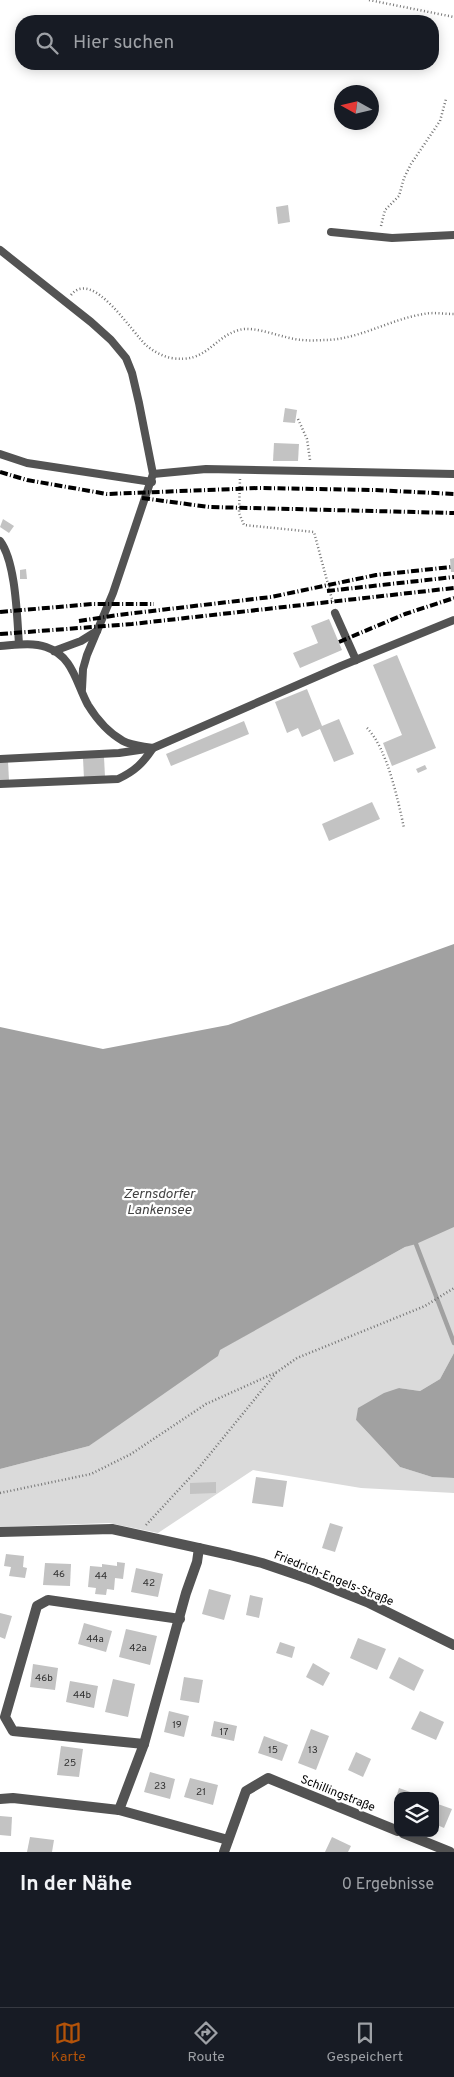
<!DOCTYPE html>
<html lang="de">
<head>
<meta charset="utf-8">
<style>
	:root { --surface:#171b24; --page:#20242c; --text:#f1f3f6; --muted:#9ea1a6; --line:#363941; --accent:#b45309 }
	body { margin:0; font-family:Overpass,sans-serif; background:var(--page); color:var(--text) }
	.controls { position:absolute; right:15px; bottom:15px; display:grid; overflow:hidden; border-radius:10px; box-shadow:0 2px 12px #0003 }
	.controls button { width:45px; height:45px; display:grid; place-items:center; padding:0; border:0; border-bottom:1px solid var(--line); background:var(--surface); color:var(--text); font:25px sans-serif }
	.compass { position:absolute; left:334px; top:85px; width:45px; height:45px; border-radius:50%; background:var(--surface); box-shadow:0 2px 12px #0003; rotate:278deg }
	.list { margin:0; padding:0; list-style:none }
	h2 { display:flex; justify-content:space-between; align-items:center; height:65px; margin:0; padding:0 20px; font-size:21px }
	h2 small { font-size:16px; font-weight:400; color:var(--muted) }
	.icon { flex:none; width:28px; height:28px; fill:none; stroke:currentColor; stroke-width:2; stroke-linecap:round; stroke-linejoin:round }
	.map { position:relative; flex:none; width:454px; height:1852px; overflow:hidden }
	.search { position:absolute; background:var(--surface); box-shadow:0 2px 12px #0003; left:15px; right:15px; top:15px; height:55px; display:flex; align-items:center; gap:12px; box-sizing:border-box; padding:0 18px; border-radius:20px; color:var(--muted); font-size:19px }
	.sheet { height:155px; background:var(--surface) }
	nav { display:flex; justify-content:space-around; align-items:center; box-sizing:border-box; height:70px; border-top:1px solid var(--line); background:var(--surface); font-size:14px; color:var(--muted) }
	nav a { display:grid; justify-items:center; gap:2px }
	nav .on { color:var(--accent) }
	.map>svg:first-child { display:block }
	.green { fill:#dadada }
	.water { fill:#a1a1a1 }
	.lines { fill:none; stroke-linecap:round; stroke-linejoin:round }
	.stream { stroke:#a1a1a1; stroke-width:4.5 }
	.building { fill:#c3c3c3 }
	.path { stroke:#757575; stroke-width:2.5; stroke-dasharray:1 2.5; stroke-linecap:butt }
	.service { stroke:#535353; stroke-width:8 }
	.minor { stroke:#535353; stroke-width:10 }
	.rail { stroke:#000; stroke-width:4; stroke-dasharray:8 2.5 1 2.5; stroke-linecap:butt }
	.labels { text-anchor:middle; stroke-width:4.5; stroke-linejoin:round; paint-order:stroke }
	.number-label { font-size:10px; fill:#313131 }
	.street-label { font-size:12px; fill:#000; stroke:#fff }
	.water-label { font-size:14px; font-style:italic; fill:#424242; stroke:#fff }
</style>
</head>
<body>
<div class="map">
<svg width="454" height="1852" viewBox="0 0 454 1852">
	<rect width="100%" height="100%" fill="#fff"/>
	<!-- green -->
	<path class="green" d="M454,1226V1353L440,1379L420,1391L399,1388L356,1420L400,1467L432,1477L454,1478V1493L361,1488L253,1470L158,1533L109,1523L0,1527V1469L89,1446L219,1350L405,1247Z"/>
	<!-- water -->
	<g class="water">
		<path d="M454,944V1227L416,1244L405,1247L220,1350L218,1356L89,1446L0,1469V1027L103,1049L228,1025Z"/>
		<path d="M454,1353V1478L432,1477L400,1467L356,1420L358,1408L384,1393L399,1388L420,1391L440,1379Z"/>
	</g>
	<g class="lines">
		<!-- stream -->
		<path class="stream" d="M416,1244L454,1343"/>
	</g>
	<!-- building -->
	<g class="building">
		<path d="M288,205L290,222L278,224L276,207Z"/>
		<path d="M285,408L297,410L295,423L283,422Z"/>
		<path d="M274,443L299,444L298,461H273Z"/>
		<path d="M3,519L14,526L9,533L0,527Z"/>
		<path d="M454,558V572H451L450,559Z"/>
		<path d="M26,569L27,579H20V570Z"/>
		<path d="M329,619L342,650L300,668L293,653L318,643L311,626Z"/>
		<path d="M397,655L436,748L392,766L383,743L402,735L373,665Z"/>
		<path d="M307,689L322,726L339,719L354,754L334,762L320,729L302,737L298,728L287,733L275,702Z"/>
		<path d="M244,721L249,734L171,766L166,754Z"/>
		<path d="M104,757L105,777L84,779L83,758Z"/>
		<path d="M8,761L9,781L0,782V762Z"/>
		<path d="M425,765L427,769L418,773L416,769Z"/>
		<path d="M372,802L380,819L329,841L322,824Z"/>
		<path d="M256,1477L287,1481L283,1507L252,1503Z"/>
		<path d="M216,1482V1493L190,1494V1483Z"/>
		<path d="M330,1523L343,1527L335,1552L322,1548Z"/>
		<path d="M6,1554L24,1556L23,1567L27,1568L25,1578L9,1576L11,1567L4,1566Z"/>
		<path d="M117,1562L125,1563L123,1579L115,1578L114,1590L107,1589L106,1595L95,1594L96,1588L88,1587L90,1566L102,1567V1564L117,1566Z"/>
		<path d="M45,1563L71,1564L70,1586L43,1585Z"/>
		<path d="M136,1568L163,1574L158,1597L131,1592Z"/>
		<path d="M209,1589L231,1595L224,1620L202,1614Z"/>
		<path d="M250,1595L263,1598L259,1618L246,1615Z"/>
		<path d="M0,1613L12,1616L5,1639L0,1637Z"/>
		<path d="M84,1623L112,1631L106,1652L78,1644Z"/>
		<path d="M126,1629L157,1636L150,1665L119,1657Z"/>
		<path d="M358,1638L386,1649L377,1670L350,1658Z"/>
		<path d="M280,1642L295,1647L292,1658L276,1653Z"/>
		<path d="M399,1657L424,1670L414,1691L389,1678Z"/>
		<path d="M313,1663L330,1673L323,1686L306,1677Z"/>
		<path d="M33,1664L58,1668L55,1690L30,1687Z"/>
		<path d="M184,1677L203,1680L199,1703L180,1700Z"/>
		<path d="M113,1679L135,1684L128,1717L105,1712Z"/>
		<path d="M70,1681L98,1686L94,1708L66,1702Z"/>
		<path d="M169,1711L189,1716L184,1737L164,1732Z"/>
		<path d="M420,1711L444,1722L436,1740L411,1729Z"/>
		<path d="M214,1721L237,1726L234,1741L211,1736Z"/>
		<path d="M311,1729L329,1736L316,1770L298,1763Z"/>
		<path d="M264,1736L288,1745L282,1761L258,1753Z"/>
		<path d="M61,1746L83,1749L79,1777L57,1775Z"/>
		<path d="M356,1752L371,1759L363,1777L348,1770Z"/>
		<path d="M150,1772L175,1779L170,1799L144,1792Z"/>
		<path d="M190,1778L218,1785L213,1805L184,1797Z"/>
		<path d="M399,1788L416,1794L415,1796H398V1802L395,1801Z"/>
		<path d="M435,1803L452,1809L444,1828L435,1824Z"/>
		<path d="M0,1816L12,1817L11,1836L0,1835Z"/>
		<path d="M30,1837L54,1840L52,1852H27Z"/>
		<path d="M332,1837L351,1846L348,1852H325Z"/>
	</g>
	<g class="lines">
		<!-- path -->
		<g class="path">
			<path d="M369,0L454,17"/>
			<path d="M381,226L385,210L399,196L404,178L411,164L440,121L446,99"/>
			<path d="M71,295C93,268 132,333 147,346C153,351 162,356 171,358C207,364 213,337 239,330C255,325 284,339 302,340C311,341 320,340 328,340C362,338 391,319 424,314C433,312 444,314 454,314"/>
			<path d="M298,419L307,439L310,460"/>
			<path d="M240,479L239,513L244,525L314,532L333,603"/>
			<path d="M367,728C387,748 398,800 404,828"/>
			<path d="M0,1493L91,1474L131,1454L206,1404L277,1372L297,1358L425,1306L454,1288"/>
			<path d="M146,1525L197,1470L276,1373"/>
		</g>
		<!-- service -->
		<g class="service">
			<path d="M331,232L392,238L454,235"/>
			<path d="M0,250L91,322L111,340L126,358L132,373L139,403L153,474L113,593L87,655L83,669L82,689"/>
			<path d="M0,454L27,463L152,482"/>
			<path d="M153,474L206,469L454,474"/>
			<path d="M0,541C16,562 17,618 19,644"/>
			<path d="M335,613L356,660"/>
			<path d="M0,646C15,645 32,642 46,647C73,656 76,683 88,705C96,718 109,733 123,741C132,746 143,746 153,748C143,763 135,771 118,779L0,784"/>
			<path d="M54,651L81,641L97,631"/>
			<path d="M0,759L119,753L153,748L341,666L454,620"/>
		</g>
		<!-- minor -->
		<g class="minor">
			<path d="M0,1532L112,1529L230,1555L262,1563L312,1580L367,1602L454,1645"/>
			<path d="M144,1744L13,1731L5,1717L37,1606L48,1600L180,1619"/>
			<path d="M0,1799L13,1798L119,1810L228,1840"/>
			<path d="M119,1810L144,1744L186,1593L197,1562L199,1548"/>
			<path d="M403,1833L450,1852"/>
			<path d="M224,1852L246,1791L268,1778L398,1831"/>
		</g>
		<!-- rail -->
		<g class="rail">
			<path d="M0,472L27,480L107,494L258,488L375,490L454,494"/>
			<path d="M142,498L209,507L454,513"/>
			<path d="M327,591L454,577"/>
			<path d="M0,612L92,604H154"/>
			<path d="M79,621L118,615L271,597L376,575L451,567"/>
			<path d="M0,634L132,624L454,588"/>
			<path d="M339,642L405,614L454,598"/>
		</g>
	</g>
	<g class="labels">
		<!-- number labels -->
		<g class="number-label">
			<text x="59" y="1577">46</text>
			<text x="101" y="1579">44</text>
			<text x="149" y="1586">42</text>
			<text x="95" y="1642">44a</text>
			<text x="138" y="1651">42a</text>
			<text x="44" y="1681">46b</text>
			<text x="82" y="1698">44b</text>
			<text x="177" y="1728">19</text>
			<text x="224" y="1735">17</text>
			<text x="273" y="1753">15</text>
			<text x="313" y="1753">13</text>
			<text x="70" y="1766">25</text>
			<text x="160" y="1789">23</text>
			<text x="201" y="1795">21</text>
		</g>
		<!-- street labels -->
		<g class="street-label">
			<text transform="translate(334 1578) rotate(22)" y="4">Friedrich-Engels-Straße</text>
			<text transform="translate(338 1793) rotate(22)" y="4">Schillingstraße</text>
		</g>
		<!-- water labels -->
		<g class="water-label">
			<text x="159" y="1198">Zernsdorfer<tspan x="159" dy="16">Lankensee</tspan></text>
		</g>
	</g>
</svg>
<div class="controls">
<button><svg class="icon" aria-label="layers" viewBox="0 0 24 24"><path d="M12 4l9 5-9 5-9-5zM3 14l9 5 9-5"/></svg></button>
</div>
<svg class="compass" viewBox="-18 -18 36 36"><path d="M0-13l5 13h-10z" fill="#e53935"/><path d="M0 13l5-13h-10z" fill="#9ea1a6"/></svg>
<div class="search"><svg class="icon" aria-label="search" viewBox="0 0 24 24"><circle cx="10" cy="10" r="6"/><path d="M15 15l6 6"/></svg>Hier suchen</div>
</div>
<section class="sheet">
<h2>In der Nähe<small>0 Ergebnisse</small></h2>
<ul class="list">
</ul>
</section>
<nav>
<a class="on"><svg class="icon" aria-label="map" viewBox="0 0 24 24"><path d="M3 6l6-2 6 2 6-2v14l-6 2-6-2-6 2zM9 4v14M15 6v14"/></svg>Karte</a>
<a><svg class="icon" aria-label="directions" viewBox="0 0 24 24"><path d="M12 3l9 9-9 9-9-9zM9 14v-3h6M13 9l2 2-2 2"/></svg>Route</a>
<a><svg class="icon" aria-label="saved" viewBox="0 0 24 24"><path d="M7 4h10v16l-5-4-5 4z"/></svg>Gespeichert</a>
</nav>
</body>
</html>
